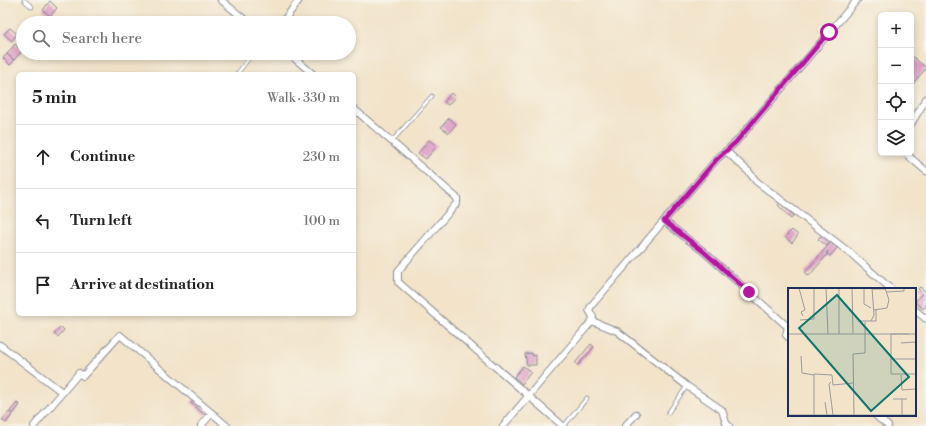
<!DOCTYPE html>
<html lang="en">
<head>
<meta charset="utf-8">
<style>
	:root { --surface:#fff; --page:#f2f2f2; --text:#222; --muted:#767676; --line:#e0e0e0 }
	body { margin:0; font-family:"Libre Bodoni",serif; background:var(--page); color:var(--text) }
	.controls { position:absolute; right:12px; top:12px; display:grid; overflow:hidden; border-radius:6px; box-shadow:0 2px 6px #0003 }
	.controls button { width:36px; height:36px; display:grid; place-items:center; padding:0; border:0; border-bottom:1px solid var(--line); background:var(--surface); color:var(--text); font:20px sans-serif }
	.stop { position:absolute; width:12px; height:12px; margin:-9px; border:3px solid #b5179e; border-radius:50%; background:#fff }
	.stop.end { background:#b5179e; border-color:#fff; box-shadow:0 1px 4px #0008 }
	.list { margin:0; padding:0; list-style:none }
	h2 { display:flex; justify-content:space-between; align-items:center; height:52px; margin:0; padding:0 16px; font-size:17px }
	h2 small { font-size:13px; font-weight:400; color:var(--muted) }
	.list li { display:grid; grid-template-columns:26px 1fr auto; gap:12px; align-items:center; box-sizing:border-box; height:64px; padding:0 16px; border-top:1px solid var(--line) }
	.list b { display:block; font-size:15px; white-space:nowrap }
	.list em { font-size:13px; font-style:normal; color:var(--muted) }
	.icon { flex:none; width:22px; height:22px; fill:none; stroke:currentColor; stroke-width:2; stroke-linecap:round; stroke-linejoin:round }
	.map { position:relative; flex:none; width:926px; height:426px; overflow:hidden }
	.search { position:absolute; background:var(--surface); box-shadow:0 2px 6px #0003; left:16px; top:16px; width:340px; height:44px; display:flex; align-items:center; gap:10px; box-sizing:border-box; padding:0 14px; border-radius:22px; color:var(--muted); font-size:15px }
	.panel { position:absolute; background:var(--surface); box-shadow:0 2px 6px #0003; left:16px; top:72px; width:340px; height:244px; border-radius:6px }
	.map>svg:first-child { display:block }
	.building { fill:#dd9cc6 }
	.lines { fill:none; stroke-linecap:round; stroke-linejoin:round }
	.lane-casing { stroke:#868994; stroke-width:4.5 }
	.street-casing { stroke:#868994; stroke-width:8 }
	.lane { stroke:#fff; stroke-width:3 }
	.street { stroke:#fff; stroke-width:6 }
	.route { stroke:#b5179e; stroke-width:5 }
	.inset-road { fill:none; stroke:#9c9b9e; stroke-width:1 }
	.view { fill:#0f766e; fill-opacity:0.15; stroke:#0f766e; stroke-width:2 }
	.inset-edge { fill:none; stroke:#1b2f5e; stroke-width:2 }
</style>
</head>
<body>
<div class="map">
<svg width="926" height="426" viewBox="0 0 926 426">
	<rect width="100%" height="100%" fill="#f7f3e8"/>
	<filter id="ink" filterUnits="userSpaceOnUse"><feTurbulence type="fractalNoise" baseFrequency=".025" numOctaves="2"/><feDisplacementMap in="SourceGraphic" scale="8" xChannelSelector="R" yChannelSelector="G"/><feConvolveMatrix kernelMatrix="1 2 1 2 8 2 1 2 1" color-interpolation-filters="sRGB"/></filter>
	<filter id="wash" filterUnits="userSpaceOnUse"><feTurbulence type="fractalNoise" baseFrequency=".012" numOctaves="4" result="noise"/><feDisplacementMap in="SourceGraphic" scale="16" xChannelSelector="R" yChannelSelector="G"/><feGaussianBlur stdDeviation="0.9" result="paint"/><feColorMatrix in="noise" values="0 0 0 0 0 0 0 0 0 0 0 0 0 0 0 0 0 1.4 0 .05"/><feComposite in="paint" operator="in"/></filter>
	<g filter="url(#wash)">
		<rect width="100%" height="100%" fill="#f2e3c9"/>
		<g id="blocks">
			<!-- building -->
			<g class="building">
				<path d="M50,1L57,8L50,16L43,10Z"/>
				<path d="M10,28L17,34L12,41L4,34Z"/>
				<path d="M15,44L22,51L14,60L7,54Z"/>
				<path d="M7,54L14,61L10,65L3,58Z"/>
				<path d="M911,55L926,68L912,85L911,84Z"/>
				<path d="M451,93L455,97L448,105L444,102Z"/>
				<path d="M449,118L456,124L449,133L441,127Z"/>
				<path d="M429,140L437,146L426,159L418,153Z"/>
				<path d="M780,203L794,215L791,219L778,205Z"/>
				<path d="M792,230L798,235L792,243L785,237Z"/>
				<path d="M822,235L830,242L827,246L818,239Z"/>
				<path d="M831,242L837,248L830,256L827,254L828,251L826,253L827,255L809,276L805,272Z"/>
				<path d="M920,287L926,292V306L923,309L915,302L922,293L918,289Z"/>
				<path d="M61,327L64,330L58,337L54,334Z"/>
				<path d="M591,344L594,347L578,365L575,363Z"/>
				<path d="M532,353L533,356L536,355V365H527L525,354Z"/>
				<path d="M523,366L531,372L522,384L514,377Z"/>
				<path d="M194,399L208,412L205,415L191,403Z"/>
				<path d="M17,403L20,405L13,414L10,411Z"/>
				<path d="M9,412L12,415L6,423L2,420Z"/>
			</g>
		</g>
	</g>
	<g filter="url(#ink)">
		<use href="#blocks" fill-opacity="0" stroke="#868994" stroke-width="1"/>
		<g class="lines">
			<defs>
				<g id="lane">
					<path d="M24,0L32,7"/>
					<path d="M237,74L253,53"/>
					<path d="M392,141L432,96"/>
					<path d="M668,413L687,386"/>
					<path d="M564,426L587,398"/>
				</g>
				<g id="street">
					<path d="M221,0L249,23"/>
					<path d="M282,23L299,0"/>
					<path d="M288,53L313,74"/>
					<path d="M354,109L457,198V203L451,210L398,271V282L563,426"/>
					<path d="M911,124L926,99"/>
					<path d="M726,151L749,172L756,181L849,252L891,289"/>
					<path d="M905,153L926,171"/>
					<path d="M664,221L703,251L788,327L786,335L789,338"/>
					<path d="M915,310L926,319"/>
					<path d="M592,321L617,331L687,386L722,410L726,423L729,426"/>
					<path d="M0,345L62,392"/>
					<path d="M875,415L888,426"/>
					<path d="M34,426L79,373L83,376L120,335L227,426"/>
					<path d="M201,426L212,413"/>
					<path d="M503,426L592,321L593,317L589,310L591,306L717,159L736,142L857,0"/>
					<path d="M625,426L636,414"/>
				</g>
			</defs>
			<!-- lane casing -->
			<use href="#lane" class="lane-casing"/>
			<!-- street casing -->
			<use href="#street" class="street-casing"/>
			<!-- lane -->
			<use href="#lane" class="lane"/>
			<!-- street -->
			<use href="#street" class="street"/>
		</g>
	</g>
	<g class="lines" filter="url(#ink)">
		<!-- route -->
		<path class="route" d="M749,292L703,251L664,221L717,159L736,142L829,32"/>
	</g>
	<!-- overview -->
	<g transform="translate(788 288)">
		<rect width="128" height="128" fill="#f2e3c9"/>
		<path class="inset-road" d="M11,0L17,22L13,24L15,28M38,0L40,46M64,0L65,45M76,0V16L83,20M84,1H97M98,4L116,3V0M86,22L99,20L101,12L97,0M12,32L26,31V0M70,33H88V21M83,33L86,27L84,0M0,46H128M51,46V0M121,46H103V86H128M113,55L128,54M13,68L14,85L26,87M103,71H128M113,87L114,102L127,101L128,103M43,94L41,96L45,127M105,111H119M114,111V127M37,114L39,127M0,127H128M26,127V86L44,87L45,97L65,95M66,127L65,66L77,65V34"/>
		<path class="view" d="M49,7L121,89L83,123L11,40Z"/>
		<rect width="128" height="128" class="inset-edge"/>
	</g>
</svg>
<div class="controls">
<button>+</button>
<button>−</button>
<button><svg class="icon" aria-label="locate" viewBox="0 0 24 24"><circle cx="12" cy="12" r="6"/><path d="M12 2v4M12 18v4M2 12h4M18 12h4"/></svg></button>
<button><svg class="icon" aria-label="layers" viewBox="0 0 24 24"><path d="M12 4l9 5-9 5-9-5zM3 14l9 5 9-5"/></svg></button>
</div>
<div class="stop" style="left:829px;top:32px"></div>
<div class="stop end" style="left:749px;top:292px"></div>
<div class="search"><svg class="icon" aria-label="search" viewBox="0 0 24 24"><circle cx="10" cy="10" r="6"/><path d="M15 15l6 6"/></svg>Search here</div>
<section class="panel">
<h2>5 min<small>Walk · 330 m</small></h2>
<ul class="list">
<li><svg class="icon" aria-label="ahead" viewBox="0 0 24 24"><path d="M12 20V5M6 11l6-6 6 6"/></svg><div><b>Continue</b></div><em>230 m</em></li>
<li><svg class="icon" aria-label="left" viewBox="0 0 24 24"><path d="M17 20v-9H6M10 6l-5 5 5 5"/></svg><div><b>Turn left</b></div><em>100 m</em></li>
<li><svg class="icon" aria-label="arrive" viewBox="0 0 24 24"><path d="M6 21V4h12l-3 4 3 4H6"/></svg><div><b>Arrive at destination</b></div></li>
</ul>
</section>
</div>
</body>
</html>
